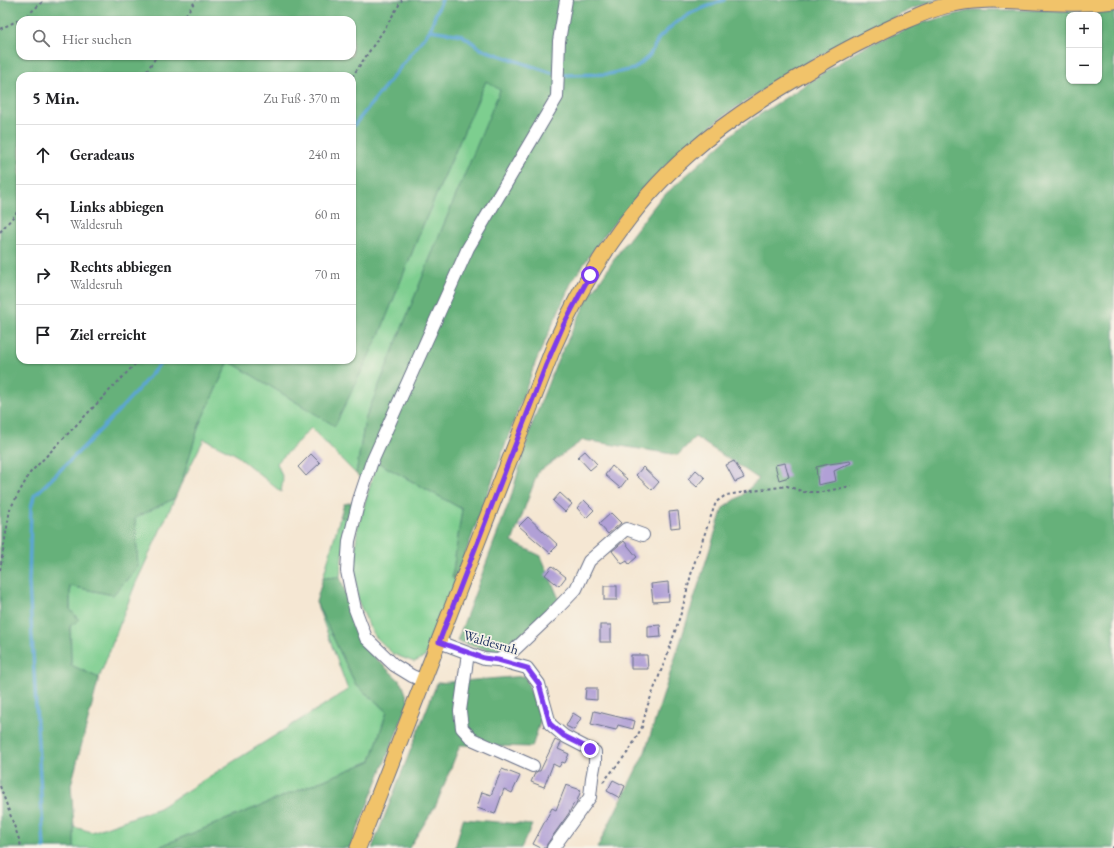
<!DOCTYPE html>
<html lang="de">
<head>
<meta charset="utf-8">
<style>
	:root { --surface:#fff; --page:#f6f6f6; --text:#202124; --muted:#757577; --line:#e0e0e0 }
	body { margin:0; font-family:"EB Garamond",serif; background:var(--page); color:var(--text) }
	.controls { position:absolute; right:12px; top:12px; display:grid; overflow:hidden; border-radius:8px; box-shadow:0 1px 3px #0004 }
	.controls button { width:36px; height:36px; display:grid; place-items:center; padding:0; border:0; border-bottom:1px solid var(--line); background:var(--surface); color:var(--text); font:20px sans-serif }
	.stop { position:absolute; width:12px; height:12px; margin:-9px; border:3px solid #7c3aed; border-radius:50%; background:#fff }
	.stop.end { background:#7c3aed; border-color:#fff; box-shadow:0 1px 4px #0008 }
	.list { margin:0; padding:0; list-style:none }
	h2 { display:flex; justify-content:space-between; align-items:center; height:52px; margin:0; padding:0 16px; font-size:17px }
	h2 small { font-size:13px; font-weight:400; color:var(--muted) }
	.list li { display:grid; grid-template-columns:26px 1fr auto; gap:12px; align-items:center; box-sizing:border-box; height:60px; padding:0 16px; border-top:1px solid var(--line) }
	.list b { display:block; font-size:15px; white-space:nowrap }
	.list p { margin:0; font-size:13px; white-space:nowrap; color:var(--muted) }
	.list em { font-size:13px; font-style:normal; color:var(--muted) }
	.icon { flex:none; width:22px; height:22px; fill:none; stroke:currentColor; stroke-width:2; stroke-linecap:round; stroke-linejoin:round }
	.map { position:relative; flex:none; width:1114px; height:848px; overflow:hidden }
	.search { position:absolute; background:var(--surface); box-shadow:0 1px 3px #0004; left:16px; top:16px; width:340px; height:44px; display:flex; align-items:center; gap:10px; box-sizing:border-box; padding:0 14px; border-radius:12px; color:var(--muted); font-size:15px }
	.panel { position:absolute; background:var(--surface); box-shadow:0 1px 3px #0004; left:16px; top:72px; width:340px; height:292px; border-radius:12px }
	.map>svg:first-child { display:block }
	.green { fill:#7dce8f; stroke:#4c7e76 }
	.forest { fill:#66b17a; stroke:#40706c; fill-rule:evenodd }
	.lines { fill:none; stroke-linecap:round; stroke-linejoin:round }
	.stream { stroke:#5ca6d4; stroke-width:3.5 }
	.building { fill:#b1a0d6 }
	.minor-casing { stroke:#676f87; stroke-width:14 }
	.major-casing { stroke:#676f87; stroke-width:17 }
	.path { stroke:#676f87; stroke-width:2; stroke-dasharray:3 3; stroke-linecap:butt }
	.minor { stroke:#fff; stroke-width:12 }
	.major { stroke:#f1c36a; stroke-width:15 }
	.route { stroke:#7c3aed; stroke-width:5 }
	.labels { text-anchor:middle; stroke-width:3.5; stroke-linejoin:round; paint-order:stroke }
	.street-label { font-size:14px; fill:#1b2f5e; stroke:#f7f3e8 }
</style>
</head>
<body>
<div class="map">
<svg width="1114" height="848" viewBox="0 0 1114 848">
	<rect width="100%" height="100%" fill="#f7f3e8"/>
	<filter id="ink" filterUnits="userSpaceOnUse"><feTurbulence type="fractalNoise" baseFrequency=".025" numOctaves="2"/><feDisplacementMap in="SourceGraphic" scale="8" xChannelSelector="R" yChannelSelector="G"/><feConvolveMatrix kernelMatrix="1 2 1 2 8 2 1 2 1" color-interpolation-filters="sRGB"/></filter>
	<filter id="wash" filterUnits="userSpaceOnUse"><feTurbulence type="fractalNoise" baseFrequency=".012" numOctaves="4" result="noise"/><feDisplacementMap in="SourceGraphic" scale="16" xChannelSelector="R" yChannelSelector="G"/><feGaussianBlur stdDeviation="0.9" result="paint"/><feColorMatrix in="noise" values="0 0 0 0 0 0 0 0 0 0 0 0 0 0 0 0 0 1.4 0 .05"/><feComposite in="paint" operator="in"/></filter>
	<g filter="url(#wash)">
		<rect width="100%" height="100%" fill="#f5e7d3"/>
		<!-- green -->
		<g class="green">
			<path d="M486,81L501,89L439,236L365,420L356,474L311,428L277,463L283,479L281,492L235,454L204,439L181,484L199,425L229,361L335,425L380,333L423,225Z"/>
			<path d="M377,462L462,509L452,578L457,577L425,657L414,662L393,654L373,634L358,601L354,569L357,530Z"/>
			<path d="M175,498L135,585L99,678L71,665L70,586L113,595L138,567L135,518Z"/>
			<path d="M340,517L350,519L342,556L340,577L323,578Z"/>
			<path d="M316,602L356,685L387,711L371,761L156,848H74V827L92,832L159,808L348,690Z"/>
		</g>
		<!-- forest -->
		<g class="forest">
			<path d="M0,0H937L912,9L855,36L786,74L722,117L679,151L643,190L605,234L572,281L536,361L457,577L452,578L462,509L377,462L361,479L356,474L365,420L439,236L500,90L486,81L423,225L380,333L335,426L229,361L199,425L181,484L175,498L135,518L138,567L113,595L70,586V609L79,620L70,626L71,665L99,678L71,785L74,827V848H0ZM20,20H352V56H20ZM20,76H352V360H20Z"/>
			<path d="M1114,9V848H597L645,752L723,508L741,496L759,479L695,437L678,455L583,440L538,472L512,542L541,556L559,599L501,654L457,641L511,497L531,427L555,366L586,302L621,249L659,200L739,128L862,48L918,24L973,10H1051L1088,13ZM1069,15H1099V81H1069Z"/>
			<path d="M354,502L350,519L340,517L344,504Z"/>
			<path d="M340,577L364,647L402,683L409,702L350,848H156L371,761L387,711L356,685L316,602L323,578Z"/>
			<path d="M525,676L541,719L532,747L460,745L436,805L409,848H372L437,683Z"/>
			<path d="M463,819L532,825L521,848H455Z"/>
		</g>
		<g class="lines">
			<!-- stream -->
			<g class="stream">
				<path d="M430,30L462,35L481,49L552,73"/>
				<path d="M565,75L609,74L634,69L649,56L659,38L674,24L693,12L724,0"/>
				<path d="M352,128L430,30L436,13L442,0"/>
				<path d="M44,848L29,583L31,508L34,496C79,452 124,408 163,360"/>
			</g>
		</g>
		<g id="blocks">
			<!-- building -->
			<g class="building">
				<path d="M585,451L597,464L590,470L578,457Z"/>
				<path d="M311,454L320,463L306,476L298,467Z"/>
				<path d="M734,461L744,478L735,482L726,465Z"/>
				<path d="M850,461L851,463L834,471L836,481L818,485L816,467L829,464Z"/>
				<path d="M785,463L789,477L779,480L775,465Z"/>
				<path d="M612,466L627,479L620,488L605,475Z"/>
				<path d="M643,467L659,482L652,490L636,475Z"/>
				<path d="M696,470L705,478L697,487L688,479Z"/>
				<path d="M560,493L572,504L565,512L553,501Z"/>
				<path d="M584,500L594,510L586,518L577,508Z"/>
				<path d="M678,511L680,527L671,528L669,512Z"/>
				<path d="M611,513L621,523L608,534L599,524Z"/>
				<path d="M528,517L558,545L550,553L519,526Z"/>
				<path d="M624,541L637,557L629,564L627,561L622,564L612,551Z"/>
				<path d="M552,566L566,577L559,586L545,575Z"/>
				<path d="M668,582L669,601L653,602L651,584Z"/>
				<rect x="604" y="586" width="13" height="14"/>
				<rect x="600" y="625" width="11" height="17"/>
				<path d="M660,625L661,637L648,638V626Z"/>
				<path d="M631,655H647L648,669H631Z"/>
				<path d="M586,688H597V700L585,699Z"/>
				<path d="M594,711L635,721L633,729L618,725L616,730L591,724Z"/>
				<path d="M573,713L581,718L574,730L566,726Z"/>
				<path d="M555,740L561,743L558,749L569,754L565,763L562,762L559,767L553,764L544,787L531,782L535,773L538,771H540Z"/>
				<path d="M502,769L520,776L512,793L504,789L495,814L477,808L482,792L491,795Z"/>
				<path d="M613,780L625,786L620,798L607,791Z"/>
				<path d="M566,785L581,790L576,804L574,803L569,813L547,844L546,848H541L533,844L552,808L556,810Z"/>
			</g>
		</g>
	</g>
	<g filter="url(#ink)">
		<use href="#blocks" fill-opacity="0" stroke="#676f87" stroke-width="1"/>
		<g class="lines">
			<defs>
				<g id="minor">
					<path d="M439,642L484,659L498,660L527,668L539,684L550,724L564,736L595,752V762L592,778L590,797L553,848"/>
					<path d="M468,653L460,711L462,728L472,739L533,766"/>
					<path d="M498,660L511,653L550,616L576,589L589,561L626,529L643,535"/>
					<path d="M424,681L412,676L394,665L366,638L355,609L347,571L349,541L359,500L371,464L468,248L557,97L559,41L566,0"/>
				</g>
				<g id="major">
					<path d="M992,0C1032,1 1074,6 1114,1"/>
					<path d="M358,848L554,346C585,275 631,205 689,154C733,115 784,85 835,56C858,43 881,32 905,21C921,14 937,7 954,4C966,1 978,1 990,0"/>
				</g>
			</defs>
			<!-- minor casing -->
			<use href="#minor" class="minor-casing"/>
			<!-- major casing -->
			<use href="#major" class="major-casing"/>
			<!-- path -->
			<g class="path">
				<path d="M182,20L196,0"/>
				<path d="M0,29L25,17L45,0"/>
				<path d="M143,76L157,56"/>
				<path d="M352,77L385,28L402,0"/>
				<path d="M0,232L20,209"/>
				<path d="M0,570L10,509L30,473L139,360"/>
				<path d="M603,782L629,751L642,727L647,707L668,653L682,610L693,567L716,502L726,495L787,486L804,492H822L851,486"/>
				<path d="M0,786L20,842L21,848"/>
				<path d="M1112,848L1114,847"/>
			</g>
			<!-- minor -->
			<use href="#minor" class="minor"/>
			<!-- major -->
			<use href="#major" class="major"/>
		</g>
	</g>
	<g class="lines" filter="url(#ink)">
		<!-- route -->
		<path class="route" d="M590,749L564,736L550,724L539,684L527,668L498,660L484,658L439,642L546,365L563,326L590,275"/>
	</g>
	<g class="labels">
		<!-- street labels -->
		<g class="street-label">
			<text transform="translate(491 642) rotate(16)" y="5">Waldesruh</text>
		</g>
	</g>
</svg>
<div class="controls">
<button>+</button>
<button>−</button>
</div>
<div class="stop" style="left:590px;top:275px"></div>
<div class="stop end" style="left:590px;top:749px"></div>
<div class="search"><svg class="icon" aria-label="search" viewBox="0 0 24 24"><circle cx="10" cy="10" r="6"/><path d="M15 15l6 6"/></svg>Hier suchen</div>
<section class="panel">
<h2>5 Min.<small>Zu Fuß · 370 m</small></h2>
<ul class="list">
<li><svg class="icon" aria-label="ahead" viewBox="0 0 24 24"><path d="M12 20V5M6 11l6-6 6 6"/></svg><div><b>Geradeaus</b></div><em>240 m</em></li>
<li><svg class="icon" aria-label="left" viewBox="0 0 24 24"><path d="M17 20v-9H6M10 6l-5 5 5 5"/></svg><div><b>Links abbiegen</b><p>Waldesruh</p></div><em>60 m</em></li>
<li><svg class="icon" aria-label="right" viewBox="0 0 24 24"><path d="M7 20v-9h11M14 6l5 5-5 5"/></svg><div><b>Rechts abbiegen</b><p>Waldesruh</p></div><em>70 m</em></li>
<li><svg class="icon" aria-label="arrive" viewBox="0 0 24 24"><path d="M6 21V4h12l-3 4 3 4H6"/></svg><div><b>Ziel erreicht</b></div></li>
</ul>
</section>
</div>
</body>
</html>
